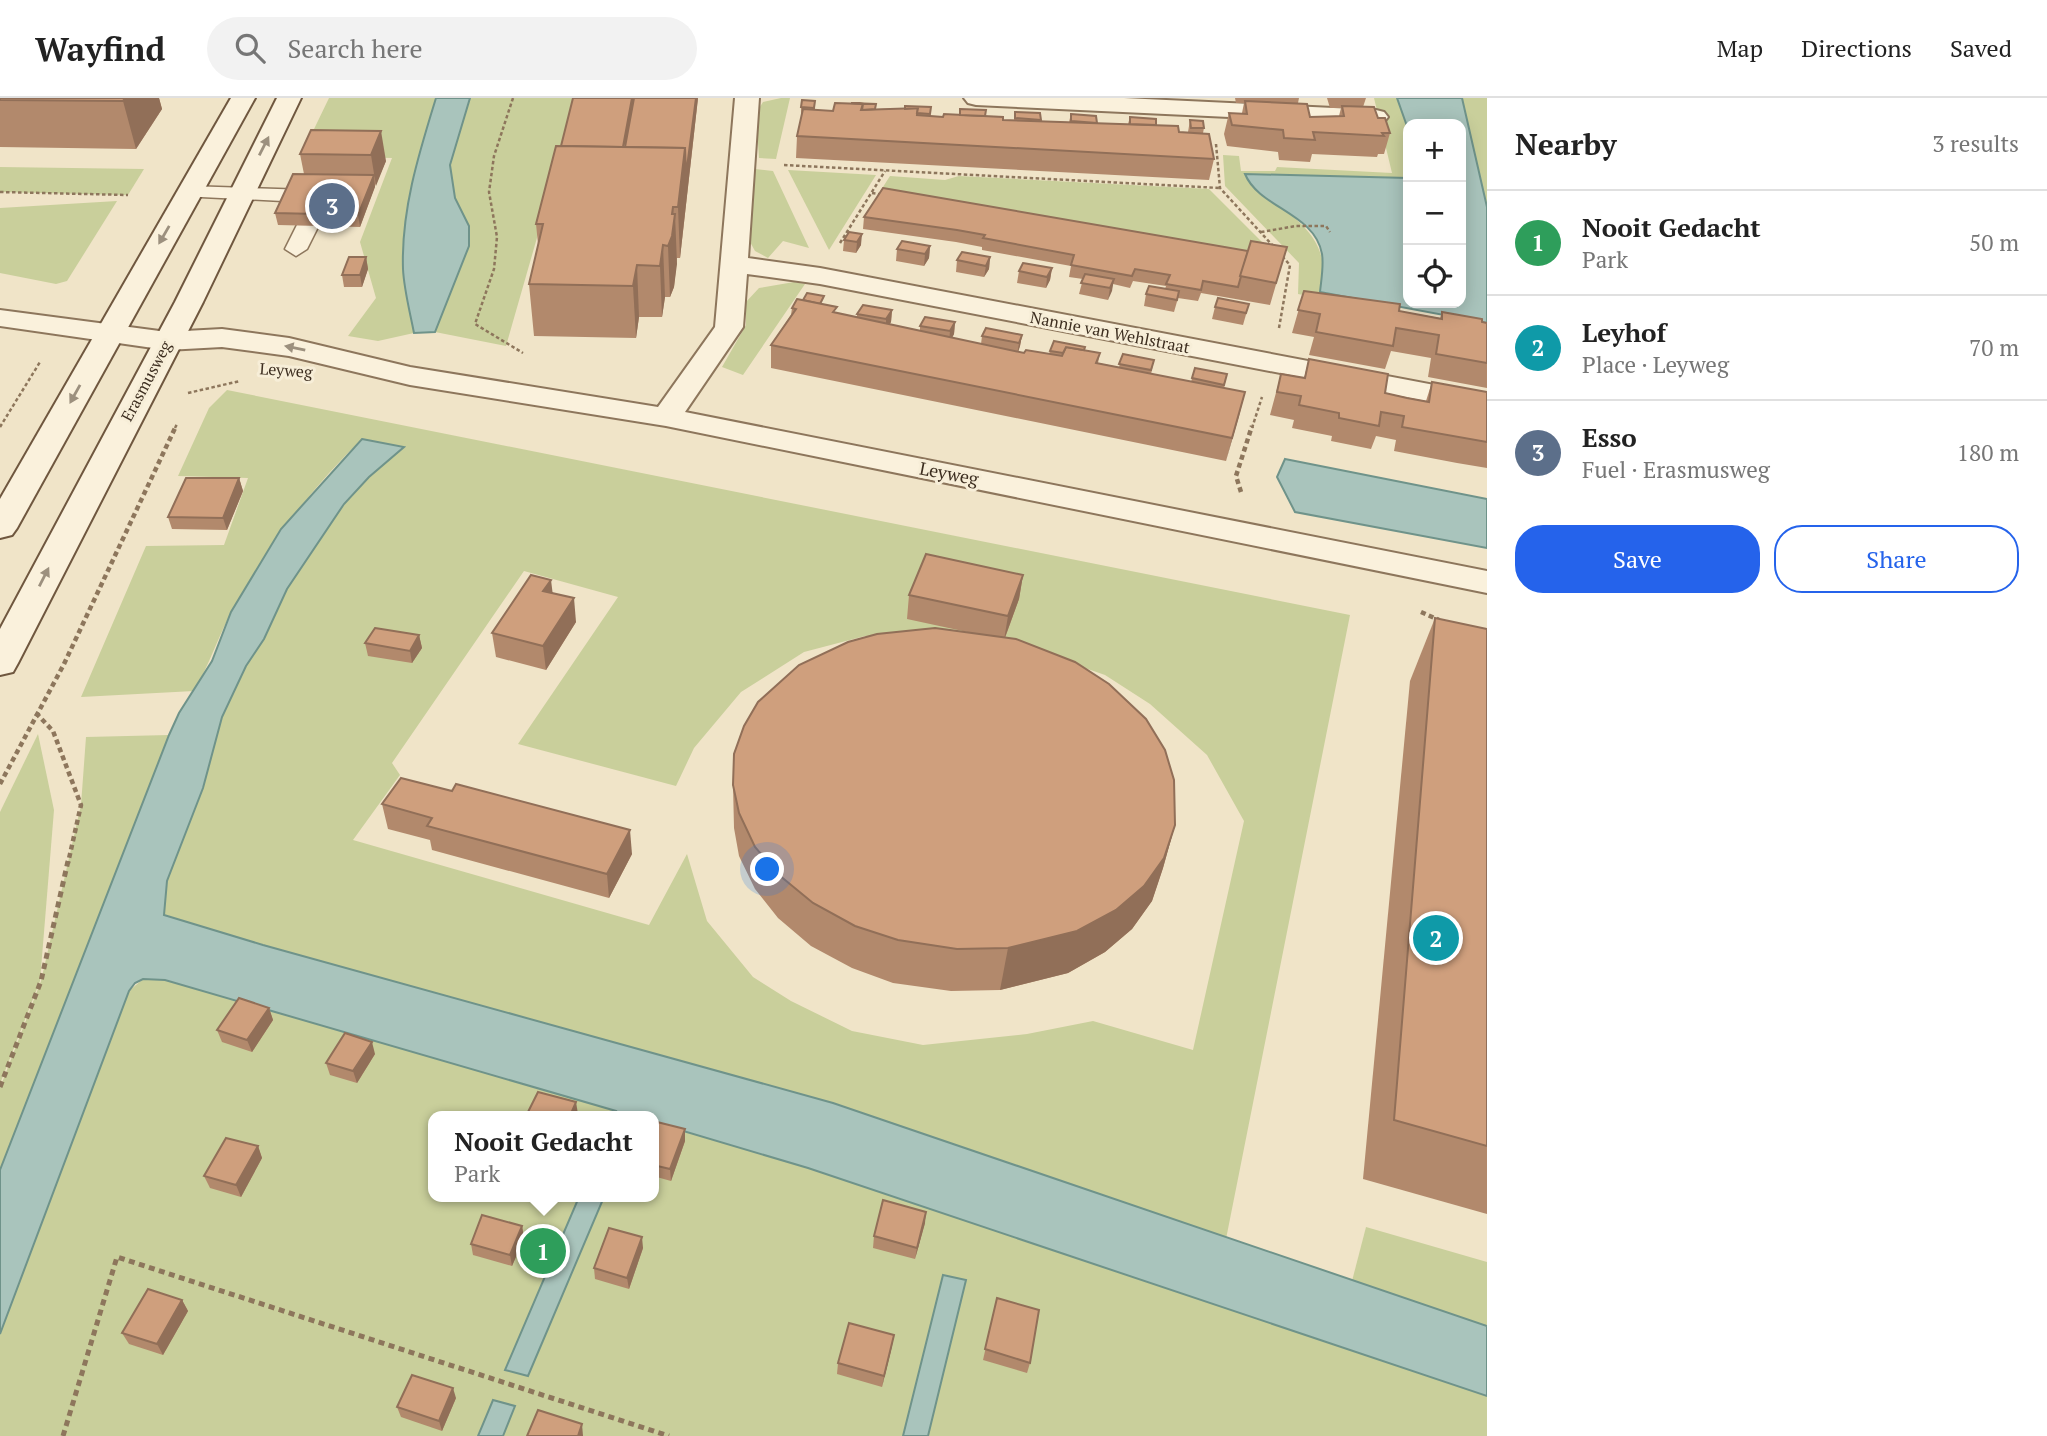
<!DOCTYPE html>
<html lang="en">
<head>
<meta charset="utf-8">
<style>
	:root { --surface:#fff; --page:#f2f2f2; --text:#222; --muted:#767676; --line:#e0e0e0; --accent:#2563eb }
	body { margin:0; font-family:"PT Serif",serif; background:var(--page); color:var(--text) }
	.controls { position:absolute; right:21px; top:21px; display:grid; overflow:hidden; border-radius:14px; box-shadow:0 4px 18px #0003 }
	.controls button { width:63px; height:63px; display:grid; place-items:center; padding:0; border:0; border-bottom:2px solid var(--line); background:var(--surface); color:var(--text); font:35px sans-serif }
	.you { position:absolute; left:768px; top:772px; width:24px; height:24px; margin:-18px; border:5px solid #fff; border-radius:50%; background:#1a73e8; box-shadow:0 0 0 10px #1a73e833 }
	.badge { display:grid; place-items:center; width:46px; height:46px; border-radius:50%; background:var(--accent); color:#fff; font-size:23px; font-weight:700 }
	.pin { position:absolute; translate:-50% -50%; border:4px solid #fff; box-shadow:0 2px 7px #0006 }
	.popup { position:absolute; left:428px; top:1013px; width:231px; height:91px; box-sizing:border-box; display:grid; place-content:center; border-radius:14px; background:var(--surface); filter:drop-shadow(0 2px 5px #0005); font-size:23px; white-space:nowrap; color:var(--muted) }
	.popup b { font-size:26px; color:var(--text) }
	.popup::after { content:''; position:absolute; left:50%; top:100%; margin-left:-14px; border:14px solid transparent; border-top-color:var(--surface) }
	.list { margin:0; padding:0; list-style:none }
	h2 { display:flex; justify-content:space-between; align-items:center; height:91px; margin:0; padding:0 28px; font-size:30px }
	h2 small { font-size:23px; font-weight:400; color:var(--muted) }
	.list li { display:grid; grid-template-columns:46px 1fr auto; gap:21px; align-items:center; box-sizing:border-box; height:105px; padding:0 28px; border-top:2px solid var(--line) }
	.list b { display:block; font-size:26px; white-space:nowrap }
	.list p { margin:0; font-size:23px; white-space:nowrap; color:var(--muted) }
	.list em { font-size:23px; font-style:normal; color:var(--muted) }
	.actions { display:flex; gap:14px; padding:21px 28px }
	.actions a { flex:1; padding:16px 0; border:2px solid var(--accent); border-radius:28px; text-align:center; font-size:24px; color:var(--accent) }
	.actions .main { background:var(--accent); color:#fff }
	.icon { flex:none; width:38px; height:38px; fill:none; stroke:currentColor; stroke-width:2; stroke-linecap:round; stroke-linejoin:round }
	.map { position:relative; flex:none; width:1487px; height:1338px; overflow:hidden }
	header { display:flex; align-items:center; gap:42px; box-sizing:border-box; height:98px; padding:0 35px; background:var(--surface); border-bottom:2px solid var(--line) }
	header strong { font-size:33px }
	nav { display:flex; gap:38px; margin-inline-start:auto; font-size:24px }
	.search { width:490px; height:63px; background:var(--page); display:flex; align-items:center; gap:18px; box-sizing:border-box; padding:0 24px; border-radius:38px; color:var(--muted); font-size:26px }
	main { display:flex }
	aside { flex:1; background:var(--surface) }
	.map>svg:first-child { display:block }
	.green { fill:#c9cf9b; fill-rule:evenodd }
	.water { fill:#a9c4bc; stroke:#6f938a; stroke-width:2 }
	.lines { fill:none; stroke-linecap:round; stroke-linejoin:round }
	.lane-casing { stroke:#8d765c; stroke-width:3 }
	.street-casing { stroke:#8d765c; stroke-width:4 }
	.secondary-casing { stroke:#6f573f; stroke-width:4 }
	.path-far2 { stroke:#8d765c; stroke-width:2.5; stroke-dasharray:3.5 2.5; stroke-linecap:butt }
	.path-far1 { stroke:#8d765c; stroke-width:4.5; stroke-dasharray:5 3.5; stroke-linecap:butt }
	.path { stroke:#8d765c; stroke-width:5; stroke-dasharray:6 4.5; stroke-linecap:butt }
	.lane { fill:#faf1dc; fill-rule:evenodd }
	.street { fill:#faf1dc; fill-rule:evenodd }
	.secondary { fill:#faf1dc; fill-rule:evenodd }
	.wall { fill:#b2896c }
	.shaded-wall { fill:#916f58 }
	.building { fill:#cf9f7d; stroke:#916f58; stroke-width:2 }
	.oneway { fill:#9c907e }
	.labels { text-anchor:middle; stroke-width:6; stroke-linejoin:round; paint-order:stroke }
	.far-street-label { font-size:16px; fill:#3d2e20; stroke:#f7eed8 }
	.street-label { font-size:18px; fill:#3d2e20; stroke:#f7eed8 }
</style>
</head>
<body>
<header>
<strong>Wayfind</strong>
<div class="search"><svg class="icon" aria-label="search" viewBox="0 0 24 24"><circle cx="10" cy="10" r="6"/><path d="M15 15l6 6"/></svg>Search here</div>
<nav><a>Map</a><a>Directions</a><a>Saved</a></nav>
</header>
<main>
<div class="map">
<svg width="1487" height="1338" viewBox="0 0 1487 1338">
	<rect width="100%" height="100%" fill="#f0e4c8"/>
	<!-- green -->
	<g class="green">
		<path d="M329,0H436C419,56 401,112 403,171C404,192 410,214 414,235L378,243L348,238L376,200L360,144L392,60L301,58Z"/>
		<path d="M470,0H577L506,248L435,234L469,148V128L455,100L450,67Z"/>
		<path d="M781,0H790L776,61L759,60L756,15L763,4Z"/>
		<path d="M1374,0H1397L1408,31V80L1245,76C1251,89 1260,94 1271,102C1308,128 1334,151 1319,200L1298,196L1299,165L1225,88L1223,57L1239,58L1241,73H1275L1277,69L1392,75Z"/>
		<path d="M1462,0H1487V109Z"/>
		<path d="M0,69L144,71L128,97L0,94Z"/>
		<path d="M755,71L773,73L809,150L783,143L768,160L755,153L749,142Z"/>
		<path d="M788,72L876,77L829,152Z"/>
		<path d="M890,78L945,82L959,78L1209,91L1279,161L881,92Z"/>
		<path d="M117,103L67,183L56,186L0,175V110Z"/>
		<path d="M794,184L805,186L743,277L722,269L746,227V204L759,190Z"/>
		<path d="M227,292L1350,517L1226,1141L833,1005L263,847L164,817L167,783L203,690L222,619L246,567L264,541L287,491L344,406L369,379L403,350L362,341C310,391 268,448 233,511C218,538 210,566 194,593L81,599L146,448L224,447L248,380L178,378L209,310ZM524,473L618,499L518,646L676,688L694,650L741,594L804,554L865,538L942,536L1039,554L1105,577L1150,606L1207,657L1244,723L1193,952L1093,923L1027,936L923,947L852,933L791,903L753,879L707,823L687,756L649,827L353,742L400,677L392,665Z"/>
		<path d="M38,636L54,712L40,883L0,986V714Z"/>
		<path d="M169,637L0,1072V990L41,883L81,707L86,639Z"/>
		<path d="M143,881L165,882L280,913L633,1018H433V1099H653V1024L808,1070L1487,1298V1338H0V1236L129,893Z"/>
		<path d="M1366,1129L1487,1164V1228L1352,1183Z"/>
	</g>
	<!-- water -->
	<g class="water">
		<path d="M436,0H470L450,67L455,100L469,128V148L435,234L414,235C410,214 404,192 403,171C401,112 419,55 436,0Z"/>
		<path d="M1397,0H1462L1487,109V225L1320,194C1321,183 1324,168 1322,156C1315,115 1259,110 1245,76L1408,80V205H1461V26H1408V31Z"/>
		<path d="M362,341L404,349L369,379L344,406L287,491L264,541L246,568L222,619L203,690L167,783L164,817L263,847L833,1005L1487,1228V1298L808,1070L653,1024V1018H614L616,1013L165,882L143,881L135,885L129,893L0,1236V1072L169,637L179,615L212,563L231,514L281,431Z"/>
		<path d="M1285,361L1487,401V450L1295,414L1277,379Z"/>
		<path d="M579,1099H604L528,1278L505,1272Z"/>
		<path d="M943,1177L966,1182L928,1338H903Z"/>
		<path d="M493,1302L515,1308L503,1338H478Z"/>
	</g>
	<g class="lines">
		<defs>
			<path id="lane" d="M188,88L309,92L316,94L327,111L307,151L296,158L285,151L305,111L302,104L181,98L178,94Z"/>
			<g id="street">
				<path d="M735,0H759L748,160L820,170L1487,297V315L820,186L747,176L743,229L685,314L1487,473V495L666,328L410,287L289,258L222,249L167,252L0,228V212L167,234L222,231L289,240L410,269L658,309L715,229Z"/>
				<path d="M964,0H1124L1376,12L1384,14L1388,19L1384,24L1376,26L976,7L968,5Z"/>
			</g>
			<g id="secondary">
				<path d="M231,0H255L17,430L12,437L0,440V401Z"/>
				<path d="M277,0H301L203,204L18,565L13,574L0,577V531L175,204Z"/>
			</g>
		</defs>
		<!-- lane casing -->
		<use href="#lane" class="lane-casing"/>
		<!-- street casing -->
		<use href="#street" class="street-casing"/>
		<!-- secondary casing -->
		<use href="#secondary" class="secondary-casing"/>
		<!-- path-far2 -->
		<g class="path-far2">
			<path d="M513,0L494,58L489,94L497,139L494,171L475,226L523,255"/>
			<path d="M1216,46L1220,90L1274,149"/>
			<path d="M784,67L1220,90"/>
			<path d="M0,94L128,97"/>
			<path d="M872,95L885,97"/>
			<path d="M1261,134L1296,128H1326L1330,134"/>
			<path d="M840,145L885,73"/>
			<path d="M1279,230L1290,167L1280,156"/>
			<path d="M188,295L240,283"/>
			<path d="M0,329L40,264"/>
			<path d="M175,330L177,326"/>
			<path d="M1252,330L1262,299"/>
		</g>
		<!-- path-far1 -->
		<g class="path-far1">
			<path d="M1241,394L1236,378L1252,328"/>
			<path d="M1421,514L1439,522"/>
			<path d="M36,615L53,633L81,707L68,765"/>
			<path d="M0,686L64,566L176,328"/>
		</g>
		<!-- path -->
		<g class="path">
			<path d="M0,989L41,883L68,763"/>
			<path d="M63,1338L117,1159L669,1338"/>
		</g>
		<!-- lane -->
		<use href="#lane" class="lane"/>
		<!-- street -->
		<use href="#street" class="street"/>
		<!-- secondary -->
		<use href="#secondary" class="secondary"/>
	</g>
	<!-- wall -->
	<g class="wall">
		<path d="M0,0H159L162,11L136,51L0,49Z"/>
		<path d="M698,0L680,160H677L674,189L670,199H665L662,219H639L636,240L534,238L529,186L538,146L536,126Z"/>
		<path d="M1235,0H1299L1298,5L1310,19L1339,18L1341,10H1330L1327,0H1366L1363,9L1378,20L1390,35L1384,56H1378L1377,59L1312,56L1310,64L1279,62L1278,54L1227,48L1224,36L1229,15H1242L1244,5H1236Z"/>
		<path d="M815,3V12L833,13L876,6V11L931,9L930,18H985L1003,22H1014L1015,14L1040,15L1041,23L1069,24L1071,16L1097,25L1128,26L1130,19L1179,34H1188L1190,22L1204,30L1203,35L1214,61L1209,82L796,60L797,38L801,20V9Z"/>
		<path d="M311,32L386,63L375,88L360,129L278,127L275,115L304,76L300,56Z"/>
		<path d="M864,119L1248,153L1287,149L1270,207L1201,195L1198,203L1178,200L1174,214L1144,208L1146,196L1165,191L1166,188L1133,183L1130,190L1113,186L1108,202L1079,196L1083,181L1069,179L1071,168L982,152V149L956,144L863,131Z"/>
		<path d="M849,134L861,147L856,155L843,153L844,142Z"/>
		<path d="M930,148L929,160L924,168L896,163L897,151Z"/>
		<path d="M366,159L368,171L362,189H344L342,177Z"/>
		<path d="M990,159L989,171L984,179L956,174L957,162Z"/>
		<path d="M1052,170L1050,182L1046,190L1017,185L1019,173Z"/>
		<path d="M1304,193L1399,213L1440,220L1442,214L1487,225V290L1428,279L1431,260L1391,253L1385,271L1309,257L1314,239L1292,235Z"/>
		<path d="M824,206L836,215L857,219V216L892,212L891,224L889,226L920,233V228L955,224L954,236L952,240L981,246L982,238L1022,237L1020,248L1018,254L1024,255L1049,256L1050,253L1085,252L1100,255L1098,265L1119,269L1123,256L1154,262L1151,276L1191,284L1195,270L1227,276L1224,290L1245,294L1226,363L771,270V247L791,217L792,210Z"/>
		<path d="M1249,206L1243,227L1212,221L1215,209Z"/>
		<path d="M1309,261L1385,295L1426,303L1432,284L1487,294V370L1457,365L1394,353L1396,342L1376,338L1371,351L1331,343L1332,338L1292,330L1294,322L1270,317L1281,276L1304,280Z"/>
		<path d="M239,380L243,393L227,432L172,431L168,419Z"/>
		<path d="M1023,477L1019,501L1005,540L1175,727L1163,770L1152,803L1132,831L1105,854L1068,875L1000,892L951,893L893,885L852,870L811,848L778,820L755,791L739,758L734,730L733,687L972,535L907,521L909,497Z"/>
		<path d="M553,495L576,524L546,572L496,559L492,535Z"/>
		<path d="M1435,520L1487,531V1116L1363,1081L1410,583Z"/>
		<path d="M419,537L422,550L412,565L368,558L365,545Z"/>
		<path d="M382,706L632,756L609,800L432,752L430,742L388,731Z"/>
		<path d="M269,910L273,922L252,954L222,944L217,932Z"/>
		<path d="M375,956L357,985L330,977L326,965Z"/>
		<path d="M653,1023L685,1031V1043L671,1083L653,1078Z"/>
		<path d="M258,1048L262,1060L241,1099L210,1090L204,1078Z"/>
		<path d="M925,1125L915,1161L873,1150L874,1138Z"/>
		<path d="M522,1128L524,1140L512,1168L473,1157L471,1146Z"/>
		<path d="M643,1150L629,1191L595,1181L594,1170Z"/>
		<path d="M997,1200L1030,1265L1027,1275L983,1262Z"/>
		<path d="M182,1202L188,1213L163,1257L129,1246L122,1235Z"/>
		<path d="M892,1248L882,1289L837,1276L838,1265Z"/>
		<path d="M456,1300L442,1333L401,1319L397,1309Z"/>
	</g>
	<!-- shaded-wall -->
	<g class="shaded-wall">
		<path d="M125,0H159L162,11L136,51L123,3Z"/>
		<path d="M632,0H638L619,67Z"/>
		<path d="M696,0H698L680,160L678,109L685,50Z"/>
		<path d="M381,33L386,63L376,88L371,57Z"/>
		<path d="M374,77L375,89L360,129L358,117Z"/>
		<path d="M673,109L674,127L675,116L677,166L674,189L670,199L668,148Z"/>
		<path d="M862,136L861,147L856,155L857,144Z"/>
		<path d="M663,147L665,199L662,219L660,168Z"/>
		<path d="M930,148L929,160L924,168L925,156Z"/>
		<path d="M366,159L368,171L362,189L360,177Z"/>
		<path d="M990,159L989,171L984,179L986,168Z"/>
		<path d="M637,167L639,219L636,240L633,188Z"/>
		<path d="M1052,170L1050,182L1046,190L1047,179Z"/>
		<path d="M1114,181L1112,193L1108,202L1110,190Z"/>
		<path d="M892,212L891,224L886,233V221Z"/>
		<path d="M955,224L954,236L949,245L950,233Z"/>
		<path d="M1022,237L1020,248L1017,257L1019,245Z"/>
		<path d="M1245,294L1239,318L1226,363L1232,340Z"/>
		<path d="M239,380L243,393L227,432L223,420Z"/>
		<path d="M1023,477L1019,501L1004,542L1008,518Z"/>
		<path d="M551,482L554,506L543,493Z"/>
		<path d="M574,500L576,524L546,572L543,548Z"/>
		<path d="M419,537L422,550L412,565L410,553Z"/>
		<path d="M1175,727L1163,770L1152,803L1132,831L1105,854L1068,875L1000,892L1008,850Z"/>
		<path d="M630,732L632,756L609,800L607,776Z"/>
		<path d="M269,910L273,922L252,954L247,942Z"/>
		<path d="M372,944L375,956L357,985L353,973Z"/>
		<path d="M576,1004L578,1016L577,1018H570Z"/>
		<path d="M685,1031V1043L671,1083L670,1071Z"/>
		<path d="M258,1048L262,1060L241,1099L236,1087Z"/>
		<path d="M926,1114L925,1125L915,1161L917,1150Z"/>
		<path d="M522,1128L524,1140L512,1168L510,1157Z"/>
		<path d="M642,1139L643,1150L629,1191L627,1180Z"/>
		<path d="M182,1202L188,1213L163,1257L157,1246Z"/>
		<path d="M894,1237L892,1248L882,1289L884,1278Z"/>
		<path d="M453,1290L456,1300L442,1333L439,1323Z"/>
		<path d="M582,1326L583,1338H578Z"/>
	</g>
	<!-- building -->
	<g class="building">
		<path d="M0,0H125L123,3L0,2Z"/>
		<path d="M573,0H632L623,49L561,48Z"/>
		<path d="M634,0H696L686,77L685,50L625,49Z"/>
		<path d="M802,2L815,3L814,10L801,9Z"/>
		<path d="M1245,3L1307,6L1310,19L1344,18L1342,8L1374,9L1378,20H1385L1390,35H1382L1384,38L1313,34L1315,42L1284,40L1283,32L1232,27L1229,15L1247,16Z"/>
		<path d="M835,5L863,6L861,12L918,10L917,17L943,19L944,16L1003,19V22L1178,28L1179,34L1209,36L1214,61L797,38L803,11L833,13Z"/>
		<path d="M851,5L876,6L875,11L862,12L863,6Z"/>
		<path d="M905,8L931,9L930,16L917,15L918,10L905,11Z"/>
		<path d="M960,11L986,12L985,18L960,17Z"/>
		<path d="M1015,14L1040,15L1041,22L1015,20Z"/>
		<path d="M1071,16L1096,18L1097,25L1071,23Z"/>
		<path d="M1130,19L1156,21V27L1130,26Z"/>
		<path d="M1190,22L1203,23L1204,30H1191Z"/>
		<path d="M311,32L381,33L371,57L300,56Z"/>
		<path d="M556,48L685,50L678,109H673L672,116H675L672,138L668,148L663,147L660,168L637,167L633,188L529,186L543,126H536Z"/>
		<path d="M293,76L374,77L358,117L275,115Z"/>
		<path d="M883,90L1248,153L1238,189L1203,183L1201,192L1166,186L1170,177L1135,171L1132,178L1071,167L1074,157L983,140L985,137L957,132L864,119Z"/>
		<path d="M849,134L862,136L857,144L844,142Z"/>
		<path d="M902,143L930,148L925,156L897,151Z"/>
		<path d="M1251,143L1287,149L1276,185L1240,178Z"/>
		<path d="M962,154L990,159L986,168L957,162Z"/>
		<path d="M349,159H366L360,177H342Z"/>
		<path d="M1023,165L1052,170L1047,179L1019,173Z"/>
		<path d="M1085,176L1114,181L1110,190L1081,185Z"/>
		<path d="M1149,188L1179,193L1177,202L1146,196Z"/>
		<path d="M1304,193L1400,206L1399,213L1442,221V214L1482,221V224L1487,225V265L1436,256L1439,237L1396,230L1393,248L1316,234L1320,216L1298,212Z"/>
		<path d="M807,195L824,198L820,206L803,202Z"/>
		<path d="M1218,200L1249,206L1246,215L1215,209Z"/>
		<path d="M797,201L837,209L833,214L1024,255L1026,252L1062,258L1066,249L1100,255L1096,265L1245,294L1232,340L771,247L796,211L792,210Z"/>
		<path d="M863,207L892,212L886,221L857,216Z"/>
		<path d="M925,219L955,224L950,233L920,228Z"/>
		<path d="M986,230L1022,237L1019,245L982,238Z"/>
		<path d="M1054,243L1085,249L1084,252L1066,249L1063,255L1050,253Z"/>
		<path d="M1123,256L1154,262L1151,272L1119,266Z"/>
		<path d="M1309,261L1388,276L1385,295L1407,300L1429,304L1432,284L1487,294V344L1402,329L1404,318L1381,314L1379,328L1339,320V315L1299,307L1301,298L1277,294L1281,276L1305,280Z"/>
		<path d="M1195,270L1227,276L1224,287L1192,280Z"/>
		<path d="M186,380H239L223,420L168,419Z"/>
		<path d="M926,456L1023,477L1008,518L909,497Z"/>
		<path d="M531,477L551,482L543,493L574,500L543,548L492,535Z"/>
		<path d="M1435,520L1487,531V1048L1394,1022Z"/>
		<path d="M375,530L419,537L410,553L365,545Z"/>
		<path d="M935,530L1016,541L1075,564L1109,586L1146,621L1165,652L1174,682L1175,727L1164,760L1144,788L1116,812L1077,833L1008,850L957,851L898,842L855,828L813,805L779,777L755,749L739,715L733,687L734,656L744,628L758,604L799,567L848,544L877,536Z"/>
		<path d="M401,680L452,693L456,686L630,732L607,776L427,728L432,720L382,706Z"/>
		<path d="M239,900L269,910L247,942L217,932Z"/>
		<path d="M345,935L372,944L353,973L326,965Z"/>
		<path d="M538,994L576,1004L570,1018H526Z"/>
		<path d="M653,1023L685,1031L670,1071L653,1067Z"/>
		<path d="M226,1040L258,1048L236,1087L204,1078Z"/>
		<path d="M883,1102L926,1114L917,1150L874,1138Z"/>
		<path d="M482,1117L522,1128L510,1157L471,1146Z"/>
		<path d="M609,1130L642,1139L627,1180L594,1170Z"/>
		<path d="M148,1191L182,1202L157,1246L122,1235Z"/>
		<path d="M997,1200L1039,1212L1030,1265L985,1251Z"/>
		<path d="M849,1225L894,1237L884,1278L838,1265Z"/>
		<path d="M412,1277L453,1290L439,1323L397,1309Z"/>
		<path d="M538,1312L582,1326L578,1338H527Z"/>
	</g>
	<!-- one-way arrows -->
	<defs><path id="oneway-solid" d="M-6-.8H1V-3.2L6.5 0L1 3.2V.8H-6Z" transform="scale(1.75)"/></defs>
	<g class="oneway">
		<use href="#oneway-solid" transform="translate(264 48) rotate(-63)"/>
		<use href="#oneway-solid" transform="translate(164 137) rotate(120)"/>
		<use href="#oneway-solid" transform="translate(295 250) rotate(-168)"/>
		<use href="#oneway-solid" transform="translate(75 296) rotate(119)"/>
		<use href="#oneway-solid" transform="translate(44 479) rotate(-63)"/>
	</g>
	<g class="labels">
		<!-- far-street labels -->
		<g class="far-street-label">
			<text transform="translate(1110 234) rotate(11)" y="6">Nannie van Wehlstraat</text>
			<text transform="translate(286 272) rotate(4)" y="6">Leyweg</text>
			<text transform="translate(146 283) rotate(-62)" y="6">Erasmusweg</text>
		</g>
		<!-- street labels -->
		<g class="street-label">
			<text transform="translate(949 376) rotate(11)" y="6">Leyweg</text>
		</g>
	</g>
</svg>
<div class="controls">
<button>+</button>
<button>−</button>
<button><svg class="icon" aria-label="locate" viewBox="0 0 24 24"><circle cx="12" cy="12" r="6"/><path d="M12 2v4M12 18v4M2 12h4M18 12h4"/></svg></button>
</div>
<div class="you"></div>
<div class="pin badge" style="left:543px;top:1153px;background:#2e9e5b">1</div>
<div class="popup"><b>Nooit Gedacht</b>Park</div>
<div class="pin badge" style="left:1436px;top:840px;background:#0f9aa8">2</div>
<div class="pin badge" style="left:332px;top:108px;background:#5c6f8a">3</div>
</div>
<aside>
<h2>Nearby<small>3 results</small></h2>
<ul class="list">
<li><span class="badge" style="background:#2e9e5b">1</span><div><b>Nooit Gedacht</b><p>Park</p></div><em>50 m</em></li>
<li><span class="badge" style="background:#0f9aa8">2</span><div><b>Leyhof</b><p>Place · Leyweg</p></div><em>70 m</em></li>
<li><span class="badge" style="background:#5c6f8a">3</span><div><b>Esso</b><p>Fuel · Erasmusweg</p></div><em>180 m</em></li>
</ul>
<div class="actions"><a class="main">Save</a><a>Share</a></div>
</aside>
</main>
</body>
</html>
